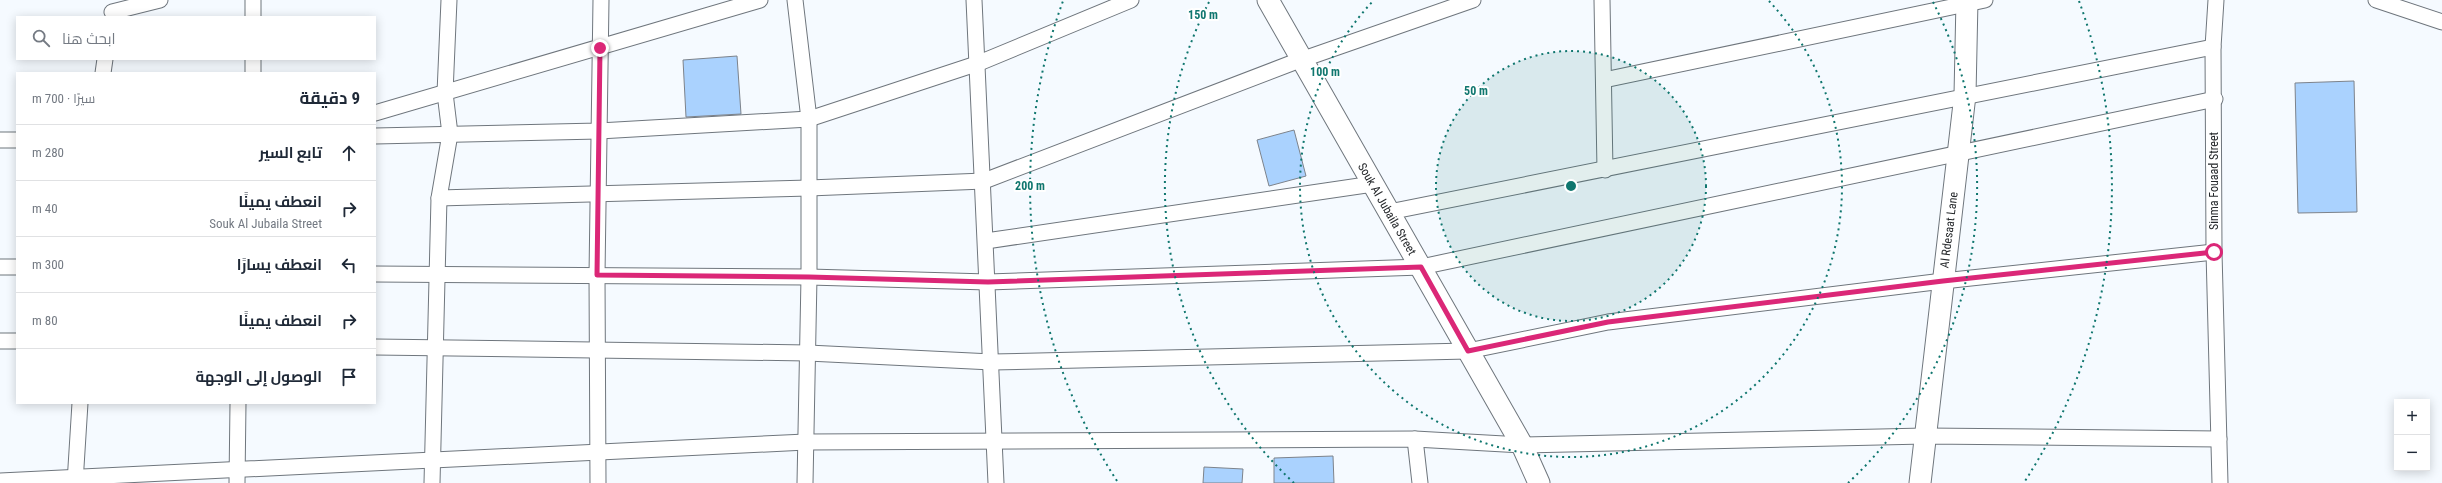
<!DOCTYPE html>
<html lang="ar">
<head>
<meta charset="utf-8">
<style>
	:root { --surface:#fff; --page:#f6f6f7; --text:#1f2937; --muted:#747a83; --line:#e0e1e3 }
	body { margin:0; font-family:"Roboto Condensed",Cairo,sans-serif; background:var(--page); color:var(--text); direction:rtl }
	.controls { position:absolute; right:12px; bottom:12px; display:grid; overflow:hidden; border-radius:0px; box-shadow:0 2px 10px #0003 }
	.controls button { width:36px; height:36px; display:grid; place-items:center; padding:0; border:0; border-bottom:1px solid var(--line); background:var(--surface); color:var(--text); font:20px sans-serif }
	.stop { position:absolute; width:12px; height:12px; margin:-9px; border:3px solid #db2777; border-radius:50%; background:#fff }
	.stop.end { background:#db2777; border-color:#fff; box-shadow:0 1px 4px #0008 }
	.list { margin:0; padding:0; list-style:none }
	h2 { display:flex; justify-content:space-between; align-items:center; height:52px; margin:0; padding:0 16px; font-size:17px }
	h2 small { font-size:13px; font-weight:400; color:var(--muted) }
	.list li { display:grid; grid-template-columns:26px 1fr auto; gap:12px; align-items:center; box-sizing:border-box; height:56px; padding:0 16px; border-top:1px solid var(--line) }
	.list b { display:block; font-size:15px; white-space:nowrap }
	.list p { margin:0; font-size:13px; white-space:nowrap; color:var(--muted) }
	.list em { font-size:13px; font-style:normal; color:var(--muted) }
	.icon { flex:none; width:22px; height:22px; fill:none; stroke:currentColor; stroke-width:2; stroke-linecap:round; stroke-linejoin:round }
	.map { position:relative; flex:none; width:2442px; height:483px; overflow:hidden; direction:ltr }
	.search { position:absolute; background:var(--surface); box-shadow:0 2px 10px #0003; left:16px; top:16px; width:360px; height:44px; display:flex; align-items:center; gap:10px; box-sizing:border-box; padding:0 14px; border-radius:0px; color:var(--muted); font-size:15px }
	.panel { position:absolute; background:var(--surface); box-shadow:0 2px 10px #0003; left:16px; top:72px; width:360px; height:332px; border-radius:0px; direction:rtl }
	.map>svg:first-child { display:block }
	.building { fill:#aad2fe; stroke:#7d838b }
	.lines { fill:none; stroke-linecap:round; stroke-linejoin:round }
	.street-casing { stroke:#6f767d; stroke-width:17 }
	.secondary-casing { stroke:#6f767d; stroke-width:23 }
	.street { stroke:#fff; stroke-width:15 }
	.secondary { stroke:#fff; stroke-width:21 }
	.route { stroke:#db2777; stroke-width:5 }
	.ring { fill:none; stroke:#0f766e; stroke-width:2; stroke-dasharray:2 4 }
	.labels { text-anchor:middle; stroke-width:4; stroke-linejoin:round; paint-order:stroke }
	.street-label { font-size:12px; fill:#25282b; stroke:#fff }
	.centre { fill:#0f766e; stroke:#fff; stroke-width:2 }
	.ring-label { font-size:12px; text-anchor:middle; font-weight:bold; fill:#0f766e; stroke:#fff; stroke-width:4; stroke-linejoin:round; paint-order:stroke }
</style>
</head>
<body>
<div class="map">
<svg width="2442" height="483" viewBox="0 0 2442 483">
	<rect width="100%" height="100%" fill="#f5faff"/>
	<!-- building -->
	<g class="building">
		<path d="M737,56L741,114L686,117L683,60Z"/>
		<path d="M2354,81L2357,212L2298,213L2295,83Z"/>
		<path d="M1294,130L1306,176L1269,186L1257,140Z"/>
		<path d="M1333,456L1334,483H1274V458Z"/>
		<path d="M1204,467L1243,469L1242,483H1203Z"/>
	</g>
	<g class="lines">
		<defs>
			<g id="street">
				<path d="M449,0L445,93L450,134L439,198L809,188L984,181L1292,63L1473,0"/>
				<path d="M795,0L809,119V277L805,483"/>
				<path d="M974,0L996,483"/>
				<path d="M1602,0L1605,170"/>
				<path d="M2216,0L2213,47L2214,252L2220,483"/>
				<path d="M2376,0L2442,22"/>
				<path d="M112,12L160,0"/>
				<path d="M253,17V0"/>
				<path d="M103,73L105,59"/>
				<path d="M253,73V59"/>
				<path d="M1604,80L1985,0"/>
				<path d="M375,113L760,0"/>
				<path d="M375,136L599,131L809,119L979,63L1131,0"/>
				<path d="M0,140H17"/>
				<path d="M1389,212C1664,159 1938,100 2213,47"/>
				<path d="M986,241L1373,184"/>
				<path d="M0,267H17"/>
				<path d="M375,274L809,277L988,282L1421,267L2215,99"/>
				<path d="M0,341H17"/>
				<path d="M375,347L808,353L992,362L1468,351L1608,322L1943,281L2214,252"/>
				<path d="M1415,439L1420,483"/>
				<path d="M0,481L806,442L1415,439L1522,445L1925,436L2219,439"/>
				<path d="M75,483L80,403"/>
				<path d="M237,483L238,403"/>
				<path d="M432,483L439,198"/>
				<path d="M598,483L597,275L601,0"/>
			</g>
			<g id="secondary">
				<path d="M1268,0L1522,445L1539,483"/>
				<path d="M1920,483L1965,95L1967,0"/>
			</g>
		</defs>
		<!-- street casing -->
		<use href="#street" class="street-casing"/>
		<!-- secondary casing -->
		<use href="#secondary" class="secondary-casing"/>
		<!-- street -->
		<use href="#street" class="street"/>
		<!-- secondary -->
		<use href="#secondary" class="secondary"/>
	</g>
	<g class="lines">
		<!-- route -->
		<path class="route" d="M600,48L597,275L809,277L988,282L1421,267L1468,351L1608,322L1943,281L2214,252"/>
	</g>
	<!-- distance rings -->
	<circle cx="1571" cy="186" r="135" fill="#0f766e" fill-opacity=".12"/>
	<g class="ring">
		<circle cx="1571" cy="186" r="135"/>
		<path d="M1769 1A271 271 0 1 1 1373 1"/>
		<path d="M1294 483A406 406 0 0 1 1209 2M1933 2A406 406 0 0 1 1848 483"/>
		<path d="M1117 481A541 541 0 0 1 1063 1M2079 1A541 541 0 0 1 2025 481"/>
	</g>
	<g class="labels">
		<!-- street labels -->
		<g class="street-label">
			<text transform="translate(2214 181) rotate(-90)" y="4">Sinma Fouaad Street</text>
			<text transform="translate(1387 209) rotate(60)" y="4">Souk Al Jubaila Street</text>
			<text transform="translate(1949 230) rotate(-83)" y="4">Al Rdesaat Lane</text>
		</g>
	</g>
	<circle cx="1571" cy="186" r="6" class="centre"/>
	<g class="ring-label">
		<text x="1203" y="19">150 m</text>
		<text x="1325" y="76">100 m</text>
		<text x="1476" y="95">50 m</text>
		<text x="1030" y="190">200 m</text>
	</g>
</svg>
<div class="controls">
<button>+</button>
<button>−</button>
</div>
<div class="stop" style="left:2214px;top:252px"></div>
<div class="stop end" style="left:600px;top:48px"></div>
<div class="search"><svg class="icon" aria-label="search" viewBox="0 0 24 24"><circle cx="10" cy="10" r="6"/><path d="M15 15l6 6"/></svg>ابحث هنا</div>
<section class="panel">
<h2>9 دقيقة<small>سيرًا · 700 m</small></h2>
<ul class="list">
<li><svg class="icon" aria-label="ahead" viewBox="0 0 24 24"><path d="M12 20V5M6 11l6-6 6 6"/></svg><div><b>تابع السير</b></div><em>280 m</em></li>
<li><svg class="icon" aria-label="right" viewBox="0 0 24 24"><path d="M7 20v-9h11M14 6l5 5-5 5"/></svg><div><b>انعطف يمينًا</b><p>Souk Al Jubaila Street</p></div><em>40 m</em></li>
<li><svg class="icon" aria-label="left" viewBox="0 0 24 24"><path d="M17 20v-9H6M10 6l-5 5 5 5"/></svg><div><b>انعطف يسارًا</b></div><em>300 m</em></li>
<li><svg class="icon" aria-label="right" viewBox="0 0 24 24"><path d="M7 20v-9h11M14 6l5 5-5 5"/></svg><div><b>انعطف يمينًا</b></div><em>80 m</em></li>
<li><svg class="icon" aria-label="arrive" viewBox="0 0 24 24"><path d="M6 21V4h12l-3 4 3 4H6"/></svg><div><b>الوصول إلى الوجهة</b></div></li>
</ul>
</section>
</div>
</body>
</html>
